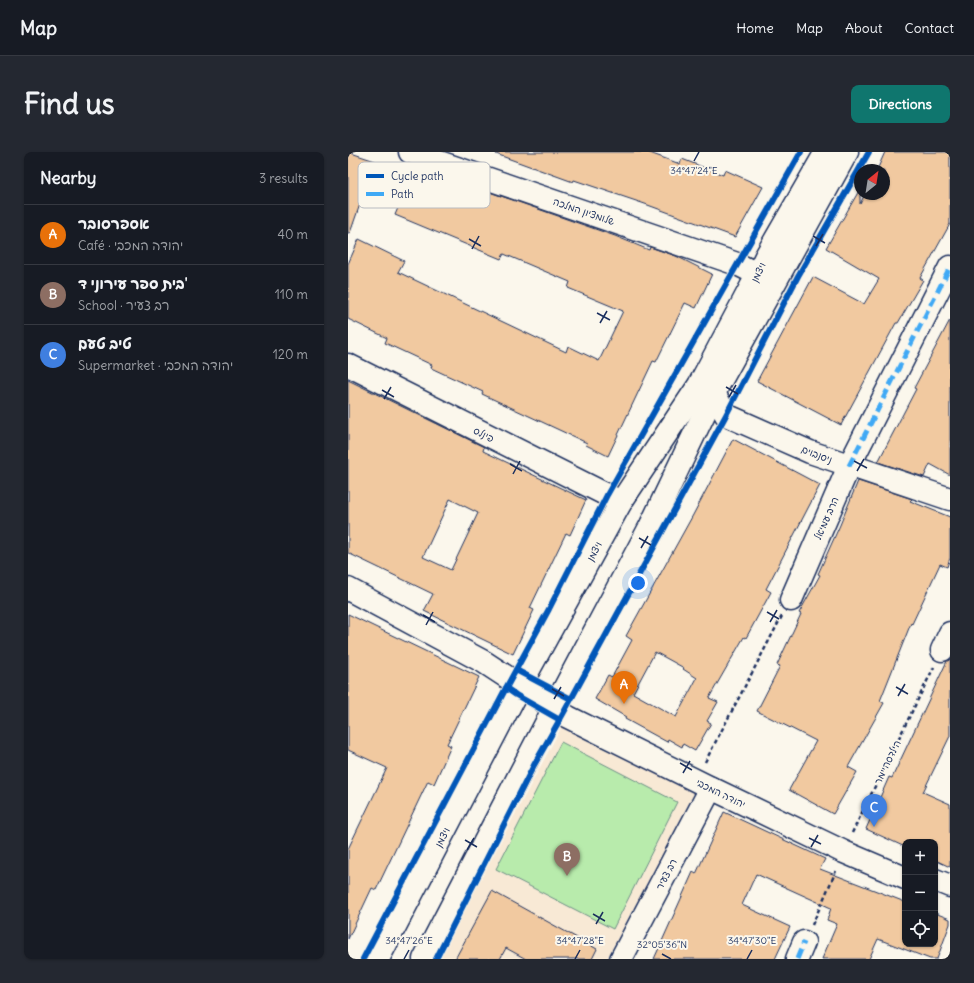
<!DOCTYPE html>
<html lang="en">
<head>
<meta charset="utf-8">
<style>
	:root { --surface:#171b24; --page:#242831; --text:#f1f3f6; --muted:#9ea1a6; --line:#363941; --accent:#0f766e }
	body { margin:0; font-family:Delius,"Playpen Sans Hebrew",sans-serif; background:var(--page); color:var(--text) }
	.controls { position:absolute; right:12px; bottom:12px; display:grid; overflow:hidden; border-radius:8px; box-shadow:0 1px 3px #0004 }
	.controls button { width:36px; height:36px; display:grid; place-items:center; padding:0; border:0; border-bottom:1px solid var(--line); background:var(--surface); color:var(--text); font:20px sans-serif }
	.compass { position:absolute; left:506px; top:12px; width:36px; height:36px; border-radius:50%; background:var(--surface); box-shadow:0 1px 3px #0004; rotate:30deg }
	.you { position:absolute; left:290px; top:431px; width:14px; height:14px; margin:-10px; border:3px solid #fff; border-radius:50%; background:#1a73e8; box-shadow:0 0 0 6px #1a73e833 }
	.badge { display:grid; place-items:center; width:26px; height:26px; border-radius:50%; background:var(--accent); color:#fff; font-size:13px; font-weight:700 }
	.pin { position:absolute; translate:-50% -33px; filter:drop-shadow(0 1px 2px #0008) }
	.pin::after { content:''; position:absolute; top:21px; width:14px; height:12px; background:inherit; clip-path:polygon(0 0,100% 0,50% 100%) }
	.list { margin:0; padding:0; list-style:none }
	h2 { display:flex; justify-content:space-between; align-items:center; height:52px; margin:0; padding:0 16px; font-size:17px }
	h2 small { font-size:13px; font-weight:400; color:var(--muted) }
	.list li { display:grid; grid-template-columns:26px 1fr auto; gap:12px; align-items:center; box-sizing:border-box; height:60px; padding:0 16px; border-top:1px solid var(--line) }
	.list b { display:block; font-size:15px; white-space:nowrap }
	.list p { margin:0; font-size:13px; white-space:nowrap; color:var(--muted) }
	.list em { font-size:13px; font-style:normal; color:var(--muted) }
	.icon { flex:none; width:22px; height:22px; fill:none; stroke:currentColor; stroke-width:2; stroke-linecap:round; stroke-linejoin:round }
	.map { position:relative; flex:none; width:602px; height:807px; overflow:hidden; border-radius:8px }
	header { display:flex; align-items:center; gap:24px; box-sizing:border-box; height:56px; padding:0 20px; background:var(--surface); border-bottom:1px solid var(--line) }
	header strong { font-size:19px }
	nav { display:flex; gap:22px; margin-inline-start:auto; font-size:14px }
	.intro { display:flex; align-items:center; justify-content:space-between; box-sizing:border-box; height:96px; padding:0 24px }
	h1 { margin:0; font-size:28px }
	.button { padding:10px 18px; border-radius:8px; background:var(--accent); color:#fff; font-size:14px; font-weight:700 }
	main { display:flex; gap:24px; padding:0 24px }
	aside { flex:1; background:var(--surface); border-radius:8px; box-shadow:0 1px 3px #0004 }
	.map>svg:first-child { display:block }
	.built { fill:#f8e9d5 }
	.green { fill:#b8ebac; stroke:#6a8d85 }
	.building { fill:#f1c9a0; stroke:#1b2f5e; fill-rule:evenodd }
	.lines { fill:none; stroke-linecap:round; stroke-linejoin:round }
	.minor-casing { stroke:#1b2f5e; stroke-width:25 }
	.path { stroke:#1b2f5e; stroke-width:2.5; stroke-dasharray:4 3; stroke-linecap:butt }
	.minor { stroke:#fbf7ec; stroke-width:22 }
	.quiet { stroke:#3fa9f5; stroke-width:5; stroke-dasharray:10 5; stroke-linecap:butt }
	.cycleway-casing { stroke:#fbf7ec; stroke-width:8 }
	.cycleway { stroke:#0057b8; stroke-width:6 }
	.ticks { fill:none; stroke:#1b2f5e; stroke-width:1.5 }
	.labels { text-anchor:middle; stroke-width:4; stroke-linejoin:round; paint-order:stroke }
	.street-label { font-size:10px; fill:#1b2f5e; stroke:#fbf7ec }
	.key { fill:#fbf7ec; stroke:#b8bbc1; stroke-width:1 }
	.key-label { font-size:11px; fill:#1b2f5e }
	.ticks-label { font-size:10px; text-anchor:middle; fill:#1b2f5e; stroke:#fbf7ec; stroke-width:4; stroke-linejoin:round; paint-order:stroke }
</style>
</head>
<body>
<header>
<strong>Map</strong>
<nav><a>Home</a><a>Map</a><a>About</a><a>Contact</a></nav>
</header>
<div class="intro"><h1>Find us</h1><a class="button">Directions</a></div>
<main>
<aside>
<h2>Nearby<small>3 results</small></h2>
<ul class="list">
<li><span class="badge" style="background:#e8710a">A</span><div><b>אספרסובר</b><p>Café · יהודה המכבי</p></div><em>40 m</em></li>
<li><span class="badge" style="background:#8d6e63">B</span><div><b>בית ספר עירוני ד'</b><p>School · רב צעיר</p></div><em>110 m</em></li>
<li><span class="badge" style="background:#3f7fe0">C</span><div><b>טיב טעם</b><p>Supermarket · יהודה המכבי</p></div><em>120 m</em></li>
</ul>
</aside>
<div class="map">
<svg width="602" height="807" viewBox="0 0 602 807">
	<rect width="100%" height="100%" fill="#fbf7ec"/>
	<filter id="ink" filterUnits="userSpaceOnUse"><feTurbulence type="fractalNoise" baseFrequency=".025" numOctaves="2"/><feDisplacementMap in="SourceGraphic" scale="8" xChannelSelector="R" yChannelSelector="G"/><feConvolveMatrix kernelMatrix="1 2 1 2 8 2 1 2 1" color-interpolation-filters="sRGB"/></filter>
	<g filter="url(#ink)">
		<!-- built -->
		<path class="built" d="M214,574L347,640L259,807H90Z"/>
		<!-- green -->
		<path class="green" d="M213,590L329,650L265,777L148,717Z"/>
		<!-- building -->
		<g class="building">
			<path d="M0,0L27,9L2,81H0Z"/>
			<path d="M149,0H299L332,12L334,7L375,23L377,18L415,35L387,85L297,52L226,28L225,30L148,2Z"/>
			<path d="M537,0H602V72L572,126L575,128L550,171H548L493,273L409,229L465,125L516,152L531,127L478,96L512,37V52L517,42H536V18H529Z"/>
			<path d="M67,15L136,44L139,39L267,84L301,98L302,95L328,104L364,122L348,156L337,151L308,210L305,209L260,304L238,293L239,291L134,242L135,240L83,216L84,213L37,191L39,186L0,167V112L11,87L56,109L50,120L218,200L220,194L251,209L275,159L220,136L222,130L156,102L153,107L47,63Z"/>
			<path d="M602,168V323L582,312L576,325L530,310L568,237L566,236Z"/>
			<path d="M0,228L136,295L135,299L238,348L222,383L218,381L182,456L186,458L165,502L76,459L85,442L0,401ZM102,347L130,361L103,418L75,405Z"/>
			<path d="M385,287L472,333L418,437L423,440L398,486L396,485L361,546L370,550L359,569L363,571L347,599L335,592L334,595L320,587L319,590L277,567L278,565L247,547L260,523L264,525L284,488L278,484L345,363ZM307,500L336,516L335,517L349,526L328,565L285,541Z"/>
			<path d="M510,329L564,347L562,349L602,365V406L599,415L592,412L564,472L563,471L532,549L536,551L500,615L509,620L485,662L441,638L468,589L409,559L432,514L429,513L453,462L451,461L472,423L470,422L492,373Z"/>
			<path d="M0,462L131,525L99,592L103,594L86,632L80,629L28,738L24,736L0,787V697L39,616L0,598Z"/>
			<path d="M602,507V584L575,640L602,652V715L587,708V690H557V695L518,677L541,625L544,626L599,509Z"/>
			<path d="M376,660L477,707L472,717L557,750V792H587V761L602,767V772L589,807H582L530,787L521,807H474L489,772L479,768L483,756L408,722L394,753L442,775L427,807H306L345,720L348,722Z"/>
			<path d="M144,739L249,797L244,807H178L158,796L152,807H107Z"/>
		</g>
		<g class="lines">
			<defs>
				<g id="minor">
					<path d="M62,0L389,112L409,122"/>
					<path d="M0,213L273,350"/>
					<path d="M357,236L366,241L378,263L462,300L602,347"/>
					<path d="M0,437L136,510L220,565L363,636L496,700L557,726"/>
					<path d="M443,448L501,314L602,115"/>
					<path d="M594,498L602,481"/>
					<path d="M587,728L602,734"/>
					<path d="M30,807L172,534L273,350L351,233L403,135L418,104L478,0"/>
					<path d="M76,807L206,556L303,373L366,241L499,0"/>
					<path d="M273,807L363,636"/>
					<path d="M449,807L456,790"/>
				</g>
			</defs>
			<!-- minor casing -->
			<use href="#minor" class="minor-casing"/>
			<!-- path -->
			<g class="path">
				<path d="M357,610L434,464"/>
				<path d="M504,681L586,515"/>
				<path d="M464,773L488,719"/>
			</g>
			<!-- minor -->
			<use href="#minor" class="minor"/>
			<!-- quiet -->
			<g class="quiet">
				<path d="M501,314L602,115"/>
				<path d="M449,807L456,790"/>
			</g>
			<defs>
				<g id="cycleway">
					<path d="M168,518L223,547"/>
					<path d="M158,536L168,543L212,568"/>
					<path d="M15,807L158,536L201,457L259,343L453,0"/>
					<path d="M88,807L186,613L215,562L378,263L450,124L521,0"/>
				</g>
			</defs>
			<!-- cycleway casing -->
			<use href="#cycleway" class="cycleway-casing"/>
			<!-- cycleway -->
			<use href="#cycleway" class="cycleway"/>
		</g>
	</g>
	<!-- ticks -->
	<path class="ticks" d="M346,9L351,0M465,84L477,91M121,87L133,94M468,94L475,82M124,97L131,84M249,161L262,168M252,171L259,159M378,235L390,242M34,238L46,245M381,245L388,233M36,247L43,235M506,309L519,316M162,312L174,319M509,319L516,307M165,322L172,309M291,386L303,393M293,396L300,384M419,460L431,467M75,463L87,470M422,470L429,458M78,473L85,460M548,535L560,542M204,537L216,544M550,544L557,532M206,547L213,535M332,611L344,618M335,621L342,609M461,686L473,692M117,688L129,695M463,695L470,683M119,698L126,686M245,762L257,769M248,772L255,760M314,802L323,807M56,807L61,798M227,807L232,798M399,807L404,798"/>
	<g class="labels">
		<!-- street labels -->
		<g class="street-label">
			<text transform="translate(236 59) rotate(19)" y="4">שלומציון המלכה</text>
			<text transform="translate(410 120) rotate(-64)" y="4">ויצמן</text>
			<text transform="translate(136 282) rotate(27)" y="4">פינלס</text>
			<text transform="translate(469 302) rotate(21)" y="4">ניסנבוים</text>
			<text transform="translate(478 366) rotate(-66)" y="4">הרב עמיאל</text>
			<text transform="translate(246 399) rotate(-61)" y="4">ויצמן</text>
			<text transform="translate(539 610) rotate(-64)" y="4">הילדסהיימר</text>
			<text transform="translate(373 641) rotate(26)" y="4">יהודה המכבי</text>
			<text transform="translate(94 685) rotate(-62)" y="4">ויצמן</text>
			<text transform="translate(318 722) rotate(-62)" y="4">רב צעיר</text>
		</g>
	</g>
	<!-- legend -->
	<rect x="10" y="10" width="132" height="46" rx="6" class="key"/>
	<rect x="18" y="22" width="18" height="4" fill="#0057b8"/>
	<rect x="18" y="40" width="18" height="4" fill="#3fa9f5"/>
	<g class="key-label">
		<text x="43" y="28">Cycle path</text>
		<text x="43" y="46">Path</text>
	</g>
	<g class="ticks-label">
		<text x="346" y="22">34°47'24"E</text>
		<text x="61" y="792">34°47'26"E</text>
		<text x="232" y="792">34°47'28"E</text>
		<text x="404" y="792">34°47'30"E</text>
		<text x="314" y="796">32°05'36"N</text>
	</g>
</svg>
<div class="controls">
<button>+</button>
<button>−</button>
<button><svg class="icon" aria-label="locate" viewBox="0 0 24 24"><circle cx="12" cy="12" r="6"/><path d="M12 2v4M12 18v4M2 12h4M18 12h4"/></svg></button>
</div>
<svg class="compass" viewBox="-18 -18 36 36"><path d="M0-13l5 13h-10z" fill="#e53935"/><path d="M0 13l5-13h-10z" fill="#9ea1a6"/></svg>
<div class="you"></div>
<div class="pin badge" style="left:276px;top:552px;background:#e8710a">A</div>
<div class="pin badge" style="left:219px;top:724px;background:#8d6e63">B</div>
<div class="pin badge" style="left:526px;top:675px;background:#3f7fe0">C</div>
</div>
</main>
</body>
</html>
